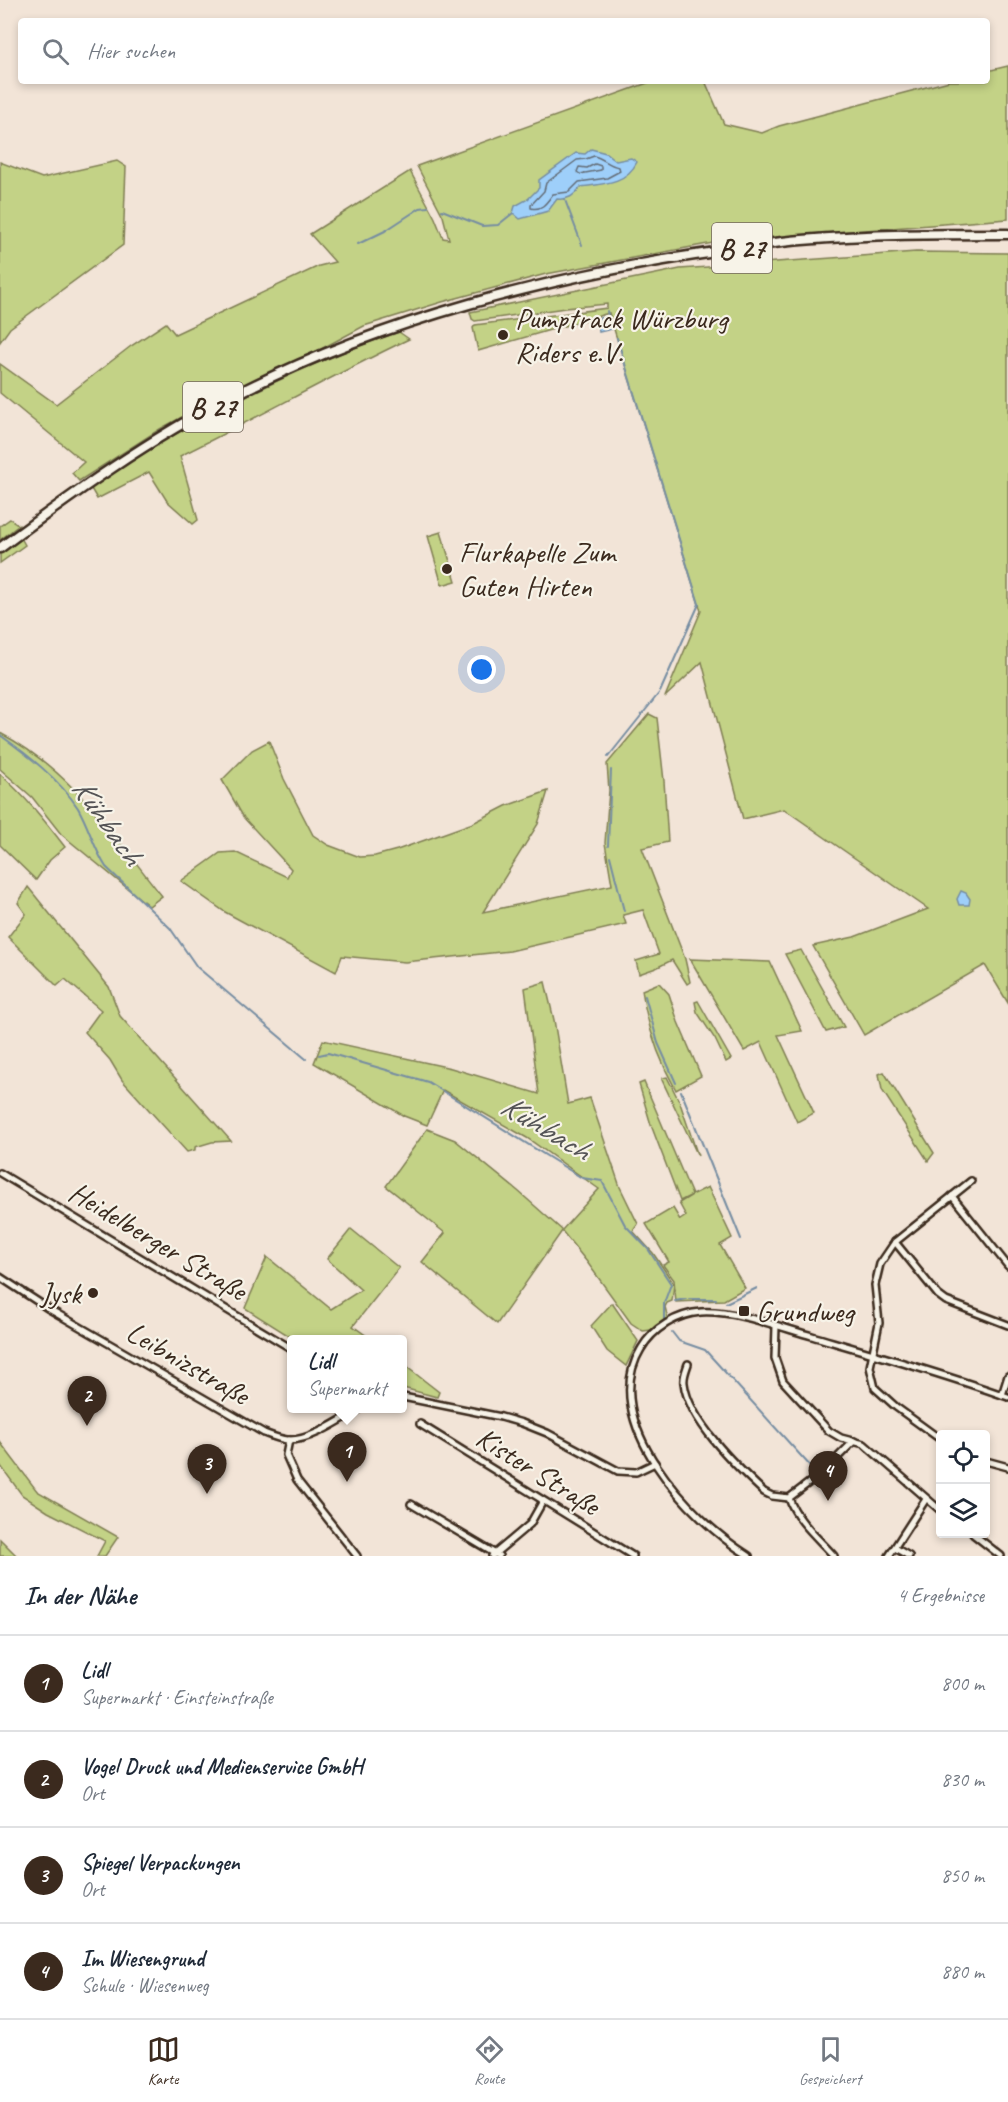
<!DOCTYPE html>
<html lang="de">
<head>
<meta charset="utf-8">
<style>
	:root { --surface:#fff; --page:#f2f2f3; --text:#1f2937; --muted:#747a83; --line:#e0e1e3; --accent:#3b2a1e }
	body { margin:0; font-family:Caveat,sans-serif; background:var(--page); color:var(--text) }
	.controls { position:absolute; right:18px; bottom:18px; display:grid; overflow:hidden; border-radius:6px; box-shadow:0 3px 9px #0003 }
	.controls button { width:54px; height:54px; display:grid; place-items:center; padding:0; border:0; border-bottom:2px solid var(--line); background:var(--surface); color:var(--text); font:30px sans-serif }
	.you { position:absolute; left:482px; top:670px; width:21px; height:21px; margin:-15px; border:4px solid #fff; border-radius:50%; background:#1a73e8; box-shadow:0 0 0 9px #1a73e833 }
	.badge { display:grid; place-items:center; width:39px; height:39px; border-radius:50%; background:var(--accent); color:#fff; font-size:20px; font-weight:700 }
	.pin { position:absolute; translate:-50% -50px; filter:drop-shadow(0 2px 3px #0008) }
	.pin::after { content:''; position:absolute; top:32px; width:21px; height:18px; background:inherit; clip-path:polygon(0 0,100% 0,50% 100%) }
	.popup { position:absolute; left:287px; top:1335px; width:120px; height:78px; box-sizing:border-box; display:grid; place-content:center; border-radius:6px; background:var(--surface); filter:drop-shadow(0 2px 4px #0005); font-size:20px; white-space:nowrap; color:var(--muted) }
	.popup b { font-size:22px; color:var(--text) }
	.popup::after { content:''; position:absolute; left:50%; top:100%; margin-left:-12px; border:12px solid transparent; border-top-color:var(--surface) }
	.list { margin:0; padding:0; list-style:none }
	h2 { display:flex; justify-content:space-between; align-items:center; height:78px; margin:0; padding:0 24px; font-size:26px }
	h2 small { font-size:20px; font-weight:400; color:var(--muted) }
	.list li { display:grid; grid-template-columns:39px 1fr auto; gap:18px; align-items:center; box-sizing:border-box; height:96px; padding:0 24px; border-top:2px solid var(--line) }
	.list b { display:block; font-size:22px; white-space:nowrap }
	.list p { margin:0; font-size:20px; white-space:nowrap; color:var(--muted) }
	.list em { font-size:20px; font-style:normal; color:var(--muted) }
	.icon { flex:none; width:33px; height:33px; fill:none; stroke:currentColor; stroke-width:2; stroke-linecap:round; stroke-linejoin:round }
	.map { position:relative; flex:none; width:1008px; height:1556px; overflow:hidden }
	.search { position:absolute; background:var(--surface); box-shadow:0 3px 9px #0003; left:18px; right:18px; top:18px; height:66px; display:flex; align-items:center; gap:15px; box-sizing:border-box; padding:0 21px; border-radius:6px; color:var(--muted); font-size:22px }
	.sheet { height:462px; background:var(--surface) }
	nav { display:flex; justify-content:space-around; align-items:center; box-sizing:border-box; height:84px; border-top:2px solid var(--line); background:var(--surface); font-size:16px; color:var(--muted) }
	nav a { display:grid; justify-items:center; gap:3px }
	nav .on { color:var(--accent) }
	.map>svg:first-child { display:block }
	.green { fill:#c3d286; stroke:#7f7e52; stroke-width:1.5 }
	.water { fill:#9ecffa; stroke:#768da2; stroke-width:1.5 }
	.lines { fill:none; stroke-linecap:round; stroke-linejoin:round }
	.shore { stroke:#636c76; stroke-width:1.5 }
	.stream { stroke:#768da2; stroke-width:2 }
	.street-casing { stroke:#3b2a1e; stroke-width:10 }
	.primary-casing { stroke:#3b2a1e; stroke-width:13 }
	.street { stroke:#f7f3e8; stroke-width:5 }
	.primary { stroke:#f7f3e8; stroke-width:8 }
	.poi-dot { fill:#3b2a1e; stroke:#f7f3e8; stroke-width:2 }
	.labels { text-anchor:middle; stroke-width:4.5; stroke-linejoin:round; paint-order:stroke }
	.shield { fill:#f7f3e8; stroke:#73665b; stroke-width:1.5 }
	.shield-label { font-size:28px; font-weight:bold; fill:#3b2a1e }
	.poi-label { font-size:30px; fill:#3b2a1e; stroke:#f7f3e8; text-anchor:start }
	.street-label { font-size:30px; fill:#3b2a1e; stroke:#f7f3e8 }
	.water-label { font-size:32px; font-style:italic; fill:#545355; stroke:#f7f3e8 }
</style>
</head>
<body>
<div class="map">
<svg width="1008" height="1556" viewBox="0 0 1008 1556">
	<rect width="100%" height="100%" fill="#f2e4d7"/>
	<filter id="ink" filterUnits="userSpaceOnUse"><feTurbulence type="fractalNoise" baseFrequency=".0167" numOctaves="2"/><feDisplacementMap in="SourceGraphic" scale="12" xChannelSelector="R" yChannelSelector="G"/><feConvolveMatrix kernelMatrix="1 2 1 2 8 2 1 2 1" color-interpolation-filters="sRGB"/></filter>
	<g filter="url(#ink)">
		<!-- green -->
		<g class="green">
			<path d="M1008,66V219L724,241L546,274L442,302L364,326L321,349L228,392L160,429L79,481L72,473L84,462L0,393V364L56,404L131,346L166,323L175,334L319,266L335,262L310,234L410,171L435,218L443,238L449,239L443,216L417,166L653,81H705L724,124L762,133L779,126L949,81H987V71Z"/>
			<path d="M117,161L126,167L123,245L10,328L0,342V162L42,178Z"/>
			<path d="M916,252L1008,253V1003L985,965L864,1035L813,946L854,937L928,909L784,809L743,819L702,662L665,697L701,611L609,313L478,351L473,328L475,325L607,308V304L565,308L475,321L472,319L470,312L680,269Z"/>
			<path d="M399,332L409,339C331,376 257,418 180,456L198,520L193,524L167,501L149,472L97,499L90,487C186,424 290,368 399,332Z"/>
			<path d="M10,519L19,525L0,540V526Z"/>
			<path d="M441,532L456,581L442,585L428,536Z"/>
			<path d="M20,536L25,545L0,563V551Z"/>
			<path d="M649,714L657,718L664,781L668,842L642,848L685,959L690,982L687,984L672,960L656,968L639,974L636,961L659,954L643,910L623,915L626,924L510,951L405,962L342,956L336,972L225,912L181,881L220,853L235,852L287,877L291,869L244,818L222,780L252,750L269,741L284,779L313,835L328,845L360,857L375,856L397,850L473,823L506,806L548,791L538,824L483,912L612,885L605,843L609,790L607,764Z"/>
			<path d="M0,733C70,769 114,836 162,896L149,906L61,834L32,797L0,769Z"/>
			<path d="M0,774C25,796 45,821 65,847L50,860L36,880L0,845Z"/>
			<path d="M28,887L109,987L120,1016L231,1141L212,1142L195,1147V1150L187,1152L122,1080L110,1060L85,1032L101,1010L65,979L57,986L8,937L26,914L18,903Z"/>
			<path d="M801,950L844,1027L826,1032L785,954Z"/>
			<path d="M690,959L770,962L802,1031L778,1035L814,1113L797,1122L761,1042L744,1051Z"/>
			<path d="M545,982L554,1020L568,1104L590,1098L620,1187L638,1224L633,1231L653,1253L674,1284L672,1301L667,1303L665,1307L668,1318L651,1330L643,1331L631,1323L587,1262L562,1231L497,1324L422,1262L445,1233L386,1186L427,1129L455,1140L518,1191L562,1230L599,1189L527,1138L443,1090L427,1125L404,1116L314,1063L323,1040L451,1068L539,1094L525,988Z"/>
			<path d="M659,983L669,994L678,1022L701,1076L676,1090C658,1058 647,1025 642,990Z"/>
			<path d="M698,1001L731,1059L726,1062L715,1039L697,1012L695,1002Z"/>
			<path d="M884,1072L934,1153L928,1161L882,1090L879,1074Z"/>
			<path d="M667,1077L680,1103L698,1156L662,1080V1078Z"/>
			<path d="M644,1082L692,1195L708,1187L732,1238L720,1245L745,1288L724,1300L676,1302L674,1280L663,1265L669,1262L646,1224L673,1208L680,1220L686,1216L679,1203L692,1195L680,1201L651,1125L639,1084Z"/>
			<path d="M351,1229L399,1268L353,1326L371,1339H294L245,1308L267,1257L331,1309L361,1290L327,1259Z"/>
			<path d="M612,1303L638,1341L626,1366L607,1351L591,1326Z"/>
			<path d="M403,1364L439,1392L437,1397L403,1388Z"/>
			<path d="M0,1442L37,1491L118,1537L105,1556H97L105,1541L48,1512L22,1495L0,1465Z"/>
			<path d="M0,1539L17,1556H0Z"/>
		</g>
		<!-- water -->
		<g class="water">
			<path d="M591,149L606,153L616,161L631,158L637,162C626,184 603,184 581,187C573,196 569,200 557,199L548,211L520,219L513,213L515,206L528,199L539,188V180L576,153L585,154Z"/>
			<path d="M608,316L612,329L599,332L596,319Z"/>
			<path d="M961,891L966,893L970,899L969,905H959L957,899Z"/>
		</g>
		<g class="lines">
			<!-- shore -->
			<g class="shore">
				<path d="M594,156C603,158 609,166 619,167L620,171L607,178L579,182L569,192L553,194C547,202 542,211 531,208V205L544,191L546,183L577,160L586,159Z"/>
				<path d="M595,164L601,166V170L580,174L577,172L579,167L587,168Z"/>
			</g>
			<!-- stream -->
			<g class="stream">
				<path d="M565,200L582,245"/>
				<path d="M442,210L482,226L498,225L513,213"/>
				<path d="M358,244L385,231L420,208L428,207"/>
				<path d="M607,311L608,316"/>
				<path d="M0,735C28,755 59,779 78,808C89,827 94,849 106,867L170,928L197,967L306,1059"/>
				<path d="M608,757L660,692L699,604L617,338"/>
				<path d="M608,846L611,770"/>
				<path d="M610,856L624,911"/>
				<path d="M645,996L658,1043L676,1083"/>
				<path d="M319,1055L328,1053L428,1082L582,1178L602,1181L625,1225L648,1249L671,1284L664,1303V1319"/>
				<path d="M681,1091L741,1239"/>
				<path d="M690,1299H716"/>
				<path d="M675,1301L686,1299"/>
				<path d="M726,1303L757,1288"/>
				<path d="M672,1332L679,1341L705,1350L812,1468"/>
			</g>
			<defs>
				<g id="street">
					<path d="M0,1173L292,1349"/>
					<path d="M952,1196L1008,1266"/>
					<path d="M895,1242L938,1295L946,1301L1008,1325"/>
					<path d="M0,1277L49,1309L264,1433C272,1436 279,1439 287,1440C309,1442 342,1419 361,1408"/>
					<path d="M776,1326L775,1358L783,1381L829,1431L841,1438L864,1444L940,1510"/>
					<path d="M688,1364C686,1370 683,1377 684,1383C688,1420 737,1467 764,1492L772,1496L789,1498"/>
					<path d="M1002,1395L1008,1376"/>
					<path d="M403,1397L501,1417L522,1423L547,1433L618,1471L636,1472L655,1463"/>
					<path d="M420,1424L633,1556"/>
					<path d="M940,1439L896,1407L875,1388L870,1367L879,1323L875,1285L880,1264L895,1242L971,1181"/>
					<path d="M289,1440L286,1455L297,1480L357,1556"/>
					<path d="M986,1461L1008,1467"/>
					<path d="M789,1498L823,1472L854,1441"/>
					<path d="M789,1498C796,1520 819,1539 834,1556"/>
					<path d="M411,1504L499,1556"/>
					<path d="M973,1534L1001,1556"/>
					<path d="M895,1548L909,1556"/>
					<path d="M492,1556L530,1524L543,1501"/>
					<path d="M749,1556C691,1520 597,1421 641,1349C653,1328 677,1314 701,1312C734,1310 780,1327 812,1336C877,1355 944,1374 1008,1397"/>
					<path d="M889,1556L926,1499"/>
				</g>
				<path id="primary" d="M0,548C74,493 149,439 231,397C378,320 558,274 722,251C749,247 775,242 802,240C870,234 940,234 1008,234"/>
			</defs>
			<!-- street casing -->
			<use href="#street" class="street-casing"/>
			<!-- primary casing -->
			<use href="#primary" class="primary-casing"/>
			<!-- street -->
			<use href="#street" class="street"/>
			<!-- primary -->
			<use href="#primary" class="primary"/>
		</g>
	</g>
	<!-- markers -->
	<g class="poi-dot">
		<circle cx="503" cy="335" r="6"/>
		<circle cx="447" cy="569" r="6"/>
		<circle cx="93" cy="1293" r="6"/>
		<rect x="738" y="1305" width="12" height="12" rx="3"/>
	</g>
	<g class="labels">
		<!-- shield labels -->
		<g class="shield">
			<rect x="712" y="223" width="60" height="50" rx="4.5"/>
			<rect x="183" y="382" width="60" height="50" rx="4.5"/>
		</g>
		<g class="shield-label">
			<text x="742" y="258">B 27</text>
			<text x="213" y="417">B 27</text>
		</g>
		<!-- poi labels -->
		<g class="poi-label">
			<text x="515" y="328">Pumptrack Würzburg<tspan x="515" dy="34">Riders e.V.</tspan></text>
			<text x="459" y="562">Flurkapelle Zum<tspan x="459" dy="34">Guten Hirten</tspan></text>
			<text x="81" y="1303" text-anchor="end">Jysk</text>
			<text x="756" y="1321">Grundweg</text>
		</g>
		<!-- street labels -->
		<g class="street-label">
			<text transform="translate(158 1241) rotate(31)" y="10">Heidelberger Straße</text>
			<text transform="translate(188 1363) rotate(30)" y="10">Leibnizstraße</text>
			<text transform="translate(538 1471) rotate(32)" y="10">Kister Straße</text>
		</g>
		<!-- water labels -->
		<g class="water-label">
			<text transform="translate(108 821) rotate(55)" y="11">Kühbach</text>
			<text transform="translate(546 1127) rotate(31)" y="11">Kühbach</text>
		</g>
	</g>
</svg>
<div class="controls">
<button><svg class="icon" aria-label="locate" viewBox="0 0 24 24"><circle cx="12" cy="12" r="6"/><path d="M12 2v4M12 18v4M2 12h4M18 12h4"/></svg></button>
<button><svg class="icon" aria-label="layers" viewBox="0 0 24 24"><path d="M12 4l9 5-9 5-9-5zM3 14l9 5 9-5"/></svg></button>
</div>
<div class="you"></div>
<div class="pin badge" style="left:347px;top:1482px">1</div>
<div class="popup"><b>Lidl</b>Supermarkt</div>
<div class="pin badge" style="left:87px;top:1426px">2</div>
<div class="pin badge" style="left:207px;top:1494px">3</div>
<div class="pin badge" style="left:828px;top:1501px">4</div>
<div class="search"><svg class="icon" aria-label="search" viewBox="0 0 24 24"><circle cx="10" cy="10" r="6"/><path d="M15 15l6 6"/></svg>Hier suchen</div>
</div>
<section class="sheet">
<h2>In der Nähe<small>4 Ergebnisse</small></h2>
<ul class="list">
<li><span class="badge">1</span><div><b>Lidl</b><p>Supermarkt · Einsteinstraße</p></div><em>800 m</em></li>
<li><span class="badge">2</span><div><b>Vogel Druck und Medienservice GmbH</b><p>Ort</p></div><em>830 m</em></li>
<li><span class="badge">3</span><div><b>Spiegel Verpackungen</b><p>Ort</p></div><em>850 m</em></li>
<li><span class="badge">4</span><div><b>Im Wiesengrund</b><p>Schule · Wiesenweg</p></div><em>880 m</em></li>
</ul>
</section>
<nav>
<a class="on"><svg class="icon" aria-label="map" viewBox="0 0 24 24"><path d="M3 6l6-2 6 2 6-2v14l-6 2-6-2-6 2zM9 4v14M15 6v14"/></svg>Karte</a>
<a><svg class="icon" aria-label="directions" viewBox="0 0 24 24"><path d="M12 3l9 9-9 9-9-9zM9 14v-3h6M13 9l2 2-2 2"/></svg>Route</a>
<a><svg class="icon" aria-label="saved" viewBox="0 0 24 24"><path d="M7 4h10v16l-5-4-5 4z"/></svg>Gespeichert</a>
</nav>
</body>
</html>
